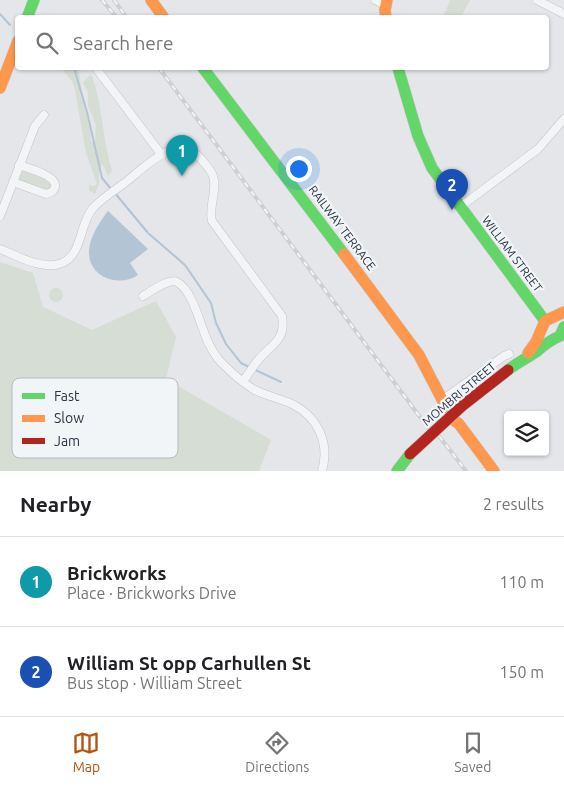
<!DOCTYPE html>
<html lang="en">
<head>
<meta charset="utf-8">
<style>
	:root { --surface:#fff; --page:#f2f2f2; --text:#202124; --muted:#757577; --line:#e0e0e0; --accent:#b45309 }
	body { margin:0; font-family:Ubuntu,sans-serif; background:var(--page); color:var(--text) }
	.controls { position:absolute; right:15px; bottom:15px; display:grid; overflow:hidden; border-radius:5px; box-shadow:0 1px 4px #0004 }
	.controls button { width:45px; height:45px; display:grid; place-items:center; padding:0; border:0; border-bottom:1px solid var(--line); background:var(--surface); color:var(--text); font:25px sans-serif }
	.you { position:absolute; left:298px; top:168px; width:18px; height:18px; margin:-12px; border:4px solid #fff; border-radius:50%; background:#1a73e8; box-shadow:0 0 0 8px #1a73e833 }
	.badge { display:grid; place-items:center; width:32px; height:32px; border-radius:50%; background:var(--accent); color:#fff; font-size:16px; font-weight:700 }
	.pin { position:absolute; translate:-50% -41px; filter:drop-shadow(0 1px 2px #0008) }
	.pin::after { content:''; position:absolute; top:26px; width:18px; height:15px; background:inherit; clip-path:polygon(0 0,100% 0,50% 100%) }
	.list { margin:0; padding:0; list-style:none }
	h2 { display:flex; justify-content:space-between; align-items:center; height:65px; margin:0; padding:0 20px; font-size:21px }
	h2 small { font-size:16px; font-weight:400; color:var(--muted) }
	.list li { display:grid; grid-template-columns:32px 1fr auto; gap:15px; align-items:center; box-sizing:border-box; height:90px; padding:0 20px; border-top:1px solid var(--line) }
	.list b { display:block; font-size:19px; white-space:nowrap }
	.list p { margin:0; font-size:16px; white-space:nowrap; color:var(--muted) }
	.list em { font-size:16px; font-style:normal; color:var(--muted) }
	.icon { flex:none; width:28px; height:28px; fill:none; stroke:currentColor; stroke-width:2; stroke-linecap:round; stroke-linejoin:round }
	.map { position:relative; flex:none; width:564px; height:471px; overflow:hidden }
	.search { position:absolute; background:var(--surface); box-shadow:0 1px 4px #0004; left:15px; right:15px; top:15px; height:55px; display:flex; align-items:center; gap:12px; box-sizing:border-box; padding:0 18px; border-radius:5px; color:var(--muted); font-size:19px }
	.sheet { height:245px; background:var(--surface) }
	nav { display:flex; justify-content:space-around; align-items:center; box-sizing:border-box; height:70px; border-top:1px solid var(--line); background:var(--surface); font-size:14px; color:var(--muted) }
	nav a { display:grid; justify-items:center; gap:2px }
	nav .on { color:var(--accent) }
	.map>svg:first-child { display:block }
	.green { fill:#d5ddd5 }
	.water { fill:#b3c4d4 }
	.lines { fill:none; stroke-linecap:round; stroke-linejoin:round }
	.stream { stroke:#b3c4d4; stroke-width:2 }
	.street-casing { stroke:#c2c4c7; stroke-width:9 }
	.fast-casing { stroke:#c2c4c7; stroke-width:12 }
	.slow-casing { stroke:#c2c4c7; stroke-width:12 }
	.street { stroke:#f3f4f6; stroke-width:8 }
	.fast { stroke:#63d668; stroke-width:11 }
	.slow { stroke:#ff974d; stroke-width:11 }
	.rail-casing { stroke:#cdcfd1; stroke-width:4 }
	.rail { stroke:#f2f5f8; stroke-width:2; stroke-dasharray:5.5; stroke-linecap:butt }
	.jam-bridge-casing { stroke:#c2c4c7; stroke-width:12; stroke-linecap:butt }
	.jam-bridge { stroke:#b3261e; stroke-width:11 }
	.labels { text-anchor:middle; stroke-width:4.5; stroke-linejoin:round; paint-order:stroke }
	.street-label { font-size:12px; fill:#2a3443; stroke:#f2f5f8 }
	.key { fill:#f2f5f8; stroke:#b6bbc2; stroke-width:1 }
	.key-label { font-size:14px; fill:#2a3443 }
</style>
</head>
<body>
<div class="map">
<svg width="564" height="471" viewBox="0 0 564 471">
	<rect width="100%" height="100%" fill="#e4e6e9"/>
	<!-- green -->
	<g class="green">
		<path d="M449,0H470L461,17H443L450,1Z"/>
		<path d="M61,68H81L79,70L82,96L90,130L91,142L95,141L96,125L88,106V93L83,83L91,74C103,104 102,139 112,170L108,176L103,165L101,166L99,172V184L95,194L89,190V185L94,186L97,184L86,153L75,90L72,81Z"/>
		<path d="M23,171L50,181L52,187L47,191L20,181L18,178L20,173Z"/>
		<path d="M0,262L33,273L43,307L92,330L156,301L176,337L166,379L271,440L259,471H0Z"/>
		<circle cx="56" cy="295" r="7"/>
	</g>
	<!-- water -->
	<path class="water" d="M108,211L148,249L130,263L138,275C118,288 88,277 89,251C90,236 99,223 108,211Z"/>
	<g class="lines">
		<!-- stream -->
		<g class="stream">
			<path d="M0,14L10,25"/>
			<path d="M74,68L87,112L102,178L111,189"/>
			<path d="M114,192L148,233L185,265L211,303L216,323L226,344L241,363L249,367"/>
			<path d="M253,369L281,382"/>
		</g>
		<defs>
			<g id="street">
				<path d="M375,0L385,5"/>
				<path d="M537,0L564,14"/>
				<path d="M96,68L161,154"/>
				<path d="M13,182L46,194C50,193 54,192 55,187C58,176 28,168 19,165"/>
				<path d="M460,207L538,149L564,119"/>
				<path d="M0,216L35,126L44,115"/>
				<path d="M0,249C18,256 43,271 62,263C83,254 79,224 93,208C102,198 115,190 126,182C146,166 179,130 202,160C206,165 211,170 213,176C218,190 208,207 212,221L282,316C286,340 273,343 259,359C253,366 249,374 243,381"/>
				<path d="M143,296C150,292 169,278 177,282C194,291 201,330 210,346C214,354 220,362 226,367C234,375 244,383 253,389C265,396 280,398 292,404C318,417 330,443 322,471"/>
				<path d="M442,400L504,356L509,354"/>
			</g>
			<g id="fast">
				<path d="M27,18L34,0"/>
				<path d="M203,68L344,254"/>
				<path d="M398,68L418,136L432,168L545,321"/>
				<path d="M508,370C517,363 527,358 536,352C544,345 550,340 560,336L564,327"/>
				<path d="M397,471L410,454"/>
			</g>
			<g id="slow">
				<path d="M151,0L164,18"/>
				<path d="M386,18L385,10L387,0"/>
				<path d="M0,88L18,41"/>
				<path d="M344,254L419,355L448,411"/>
				<path d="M528,353L536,342L545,321L564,312"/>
				<path d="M455,421L459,424L494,471"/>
			</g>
		</defs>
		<!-- street casing -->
		<use href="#street" class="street-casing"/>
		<!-- fast casing -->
		<use href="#fast" class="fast-casing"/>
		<!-- slow casing -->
		<use href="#slow" class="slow-casing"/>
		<!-- street -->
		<use href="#street" class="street"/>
		<!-- fast -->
		<use href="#fast" class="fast"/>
		<!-- slow -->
		<use href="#slow" class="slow"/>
		<defs>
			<g id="rail">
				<path d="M102,0L117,18"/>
				<path d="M114,0L127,18"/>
				<path d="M159,68L429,429"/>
				<path d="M439,436L466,471"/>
			</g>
		</defs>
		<!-- rail casing -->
		<use href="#rail" class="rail-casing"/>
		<!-- rail -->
		<use href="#rail" class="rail"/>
		<defs>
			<path id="jam-bridge" d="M410,454L462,406L508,370"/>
		</defs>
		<!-- jam-bridge casing -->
		<use href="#jam-bridge" class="jam-bridge-casing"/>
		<!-- jam-bridge -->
		<use href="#jam-bridge" class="jam-bridge"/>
	</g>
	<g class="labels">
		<!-- street labels -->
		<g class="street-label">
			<text transform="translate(342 228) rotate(53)" y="4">RAILWAY TERRACE</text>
			<text transform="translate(512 254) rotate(53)" y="4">WILLIAM STREET</text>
			<text transform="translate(459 394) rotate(-40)" y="4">MOMBRI STREET</text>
		</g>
	</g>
	<!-- legend -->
	<rect x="12" y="378" width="166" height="80" rx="8" class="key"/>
	<rect x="22" y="393" width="23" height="6" fill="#63d668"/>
	<rect x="22" y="415" width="23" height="7" fill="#ff974d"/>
	<rect x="22" y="438" width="23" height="6" fill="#b3261e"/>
	<g class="key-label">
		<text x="54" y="401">Fast</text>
		<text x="54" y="423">Slow</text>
		<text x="54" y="446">Jam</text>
	</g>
</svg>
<div class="controls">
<button><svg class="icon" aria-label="layers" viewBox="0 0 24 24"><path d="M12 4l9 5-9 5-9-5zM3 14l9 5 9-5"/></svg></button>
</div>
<div class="you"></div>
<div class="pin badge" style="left:182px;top:176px;background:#0f9aa8">1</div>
<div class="pin badge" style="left:452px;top:210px;background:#1a4fb4">2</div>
<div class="search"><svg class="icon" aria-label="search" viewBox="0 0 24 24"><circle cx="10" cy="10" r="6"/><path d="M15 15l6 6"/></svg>Search here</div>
</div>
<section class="sheet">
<h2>Nearby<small>2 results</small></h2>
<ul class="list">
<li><span class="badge" style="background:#0f9aa8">1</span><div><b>Brickworks</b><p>Place · Brickworks Drive</p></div><em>110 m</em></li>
<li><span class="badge" style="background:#1a4fb4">2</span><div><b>William St opp Carhullen St</b><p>Bus stop · William Street</p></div><em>150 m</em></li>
</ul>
</section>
<nav>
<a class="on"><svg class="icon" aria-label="map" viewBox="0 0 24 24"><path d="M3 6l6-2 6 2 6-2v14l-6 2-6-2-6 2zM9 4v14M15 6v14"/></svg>Map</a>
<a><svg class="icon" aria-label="directions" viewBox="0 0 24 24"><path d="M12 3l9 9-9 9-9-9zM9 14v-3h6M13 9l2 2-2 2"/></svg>Directions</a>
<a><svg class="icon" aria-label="saved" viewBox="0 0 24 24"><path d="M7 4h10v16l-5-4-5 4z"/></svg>Saved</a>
</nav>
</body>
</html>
